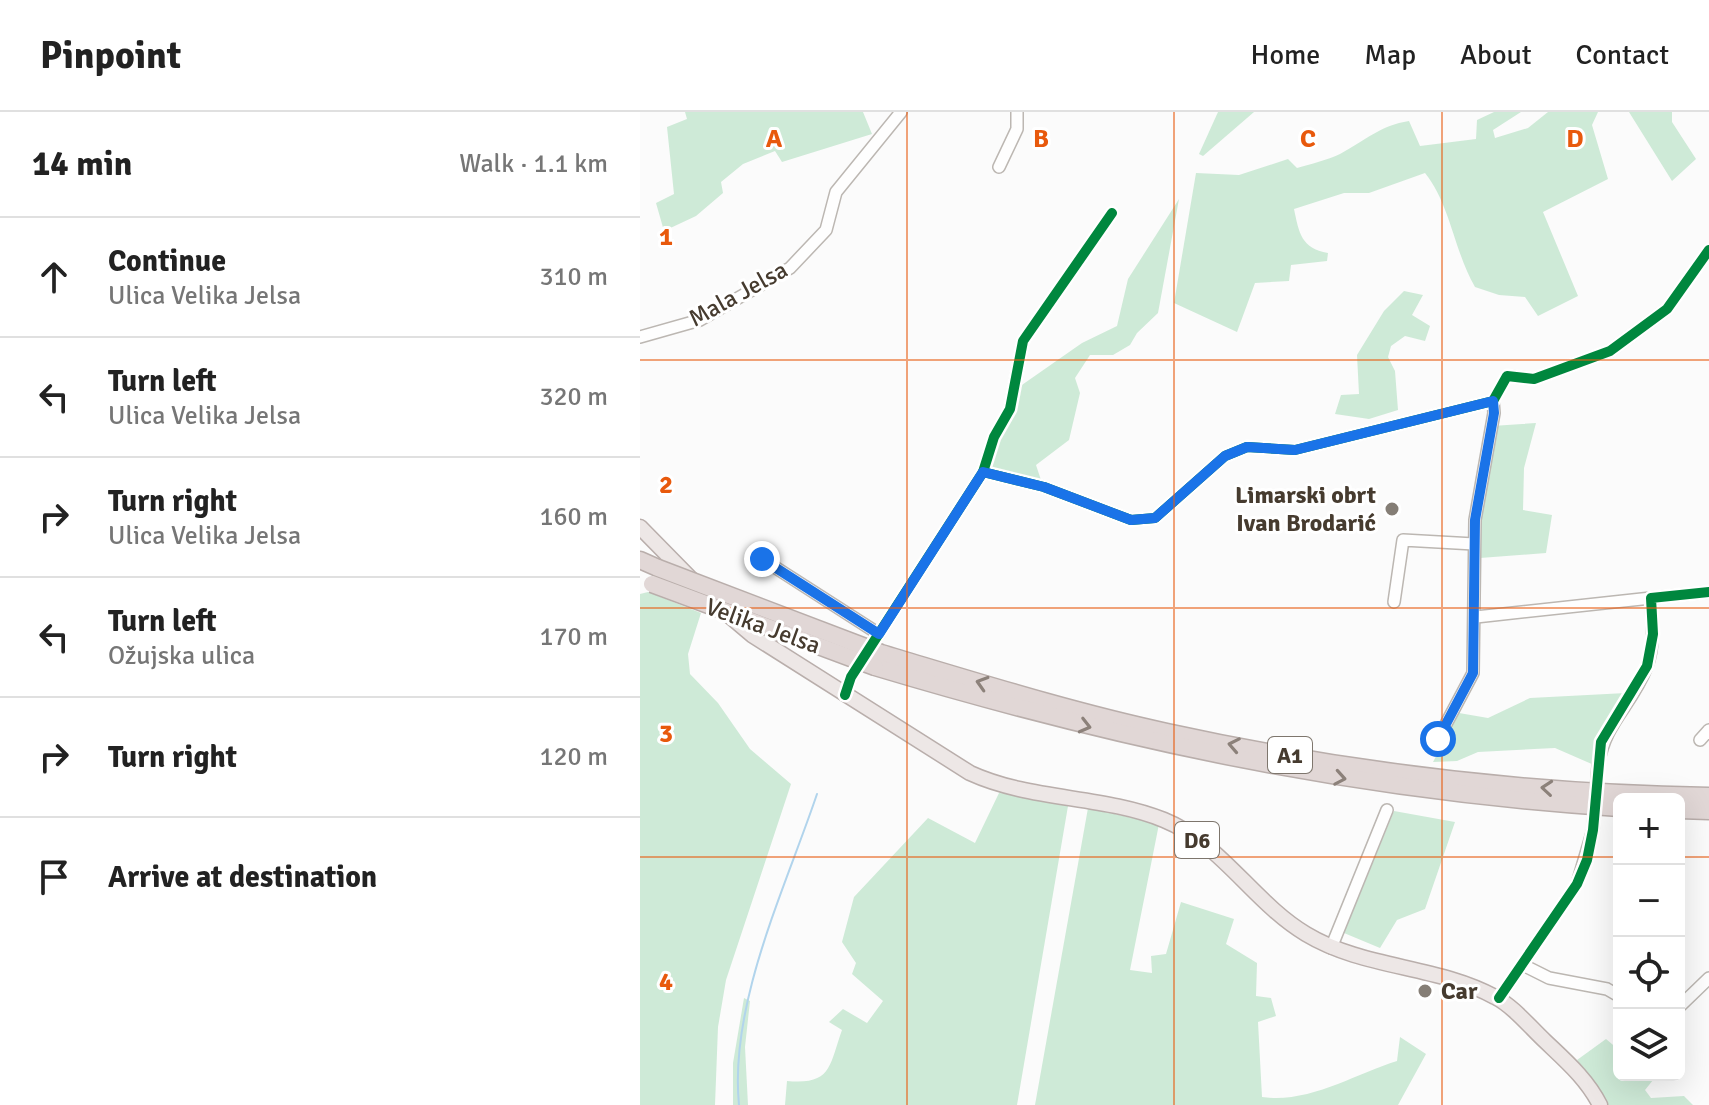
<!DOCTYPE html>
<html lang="en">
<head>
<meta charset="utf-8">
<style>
	:root { --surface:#fff; --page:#f6f6f6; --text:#222; --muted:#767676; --line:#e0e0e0 }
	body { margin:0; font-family:Signika,sans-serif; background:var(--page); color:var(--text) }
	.controls { position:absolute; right:24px; bottom:24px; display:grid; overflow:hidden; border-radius:12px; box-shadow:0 8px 32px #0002 }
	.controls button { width:72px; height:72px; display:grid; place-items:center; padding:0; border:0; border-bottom:2px solid var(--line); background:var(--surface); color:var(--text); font:40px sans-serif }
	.stop { position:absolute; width:24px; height:24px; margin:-18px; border:6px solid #1a73e8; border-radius:50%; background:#fff }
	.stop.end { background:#1a73e8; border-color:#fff; box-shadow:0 2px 8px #0008 }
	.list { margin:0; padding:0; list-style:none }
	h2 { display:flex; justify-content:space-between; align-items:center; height:104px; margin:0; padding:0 32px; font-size:34px }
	h2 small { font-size:26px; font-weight:400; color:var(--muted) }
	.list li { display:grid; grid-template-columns:52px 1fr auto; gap:24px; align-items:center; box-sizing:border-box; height:120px; padding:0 32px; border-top:2px solid var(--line) }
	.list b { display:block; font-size:30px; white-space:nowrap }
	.list p { margin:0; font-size:26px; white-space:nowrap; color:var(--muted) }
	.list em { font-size:26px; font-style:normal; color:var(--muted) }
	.icon { flex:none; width:44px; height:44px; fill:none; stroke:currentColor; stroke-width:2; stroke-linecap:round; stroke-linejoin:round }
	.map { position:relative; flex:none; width:1069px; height:993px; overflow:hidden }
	header { display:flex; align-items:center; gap:48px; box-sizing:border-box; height:112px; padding:0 40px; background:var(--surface); border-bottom:2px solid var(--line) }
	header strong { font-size:38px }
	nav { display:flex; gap:44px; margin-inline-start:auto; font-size:28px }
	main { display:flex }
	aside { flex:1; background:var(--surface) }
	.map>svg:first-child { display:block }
	.green { fill:#ceead7 }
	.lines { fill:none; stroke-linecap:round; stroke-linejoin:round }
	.stream { stroke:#b1d4ec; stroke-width:2 }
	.minor-casing { stroke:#bcb7b2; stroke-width:14 }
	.major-casing { stroke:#b9aeab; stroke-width:17 }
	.highway-casing { stroke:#b9aeab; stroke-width:19 }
	.minor { stroke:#fefefe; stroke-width:11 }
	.major { stroke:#ede7e6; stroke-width:14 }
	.highway { stroke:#e1d7d6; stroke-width:16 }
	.minor-bridge-casing { stroke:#bcb7b2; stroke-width:14; stroke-linecap:butt }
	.highway-bridge-casing { stroke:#b9aeab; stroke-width:19; stroke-linecap:butt }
	.minor-bridge { stroke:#fefefe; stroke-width:11 }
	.highway-bridge { stroke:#e1d7d6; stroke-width:16 }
	.cycleway-casing { stroke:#fff; stroke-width:15 }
	.cycleway { stroke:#00873e; stroke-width:10 }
	.oneway { stroke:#8c817a }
	.route { stroke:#1a73e8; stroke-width:10 }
	.grid { fill:none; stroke:#e8590c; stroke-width:2; stroke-opacity:0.55 }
	.poi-dot { fill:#857e76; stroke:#fff; stroke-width:3 }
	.labels { text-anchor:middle; stroke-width:6; stroke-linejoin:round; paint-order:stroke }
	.shield { fill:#fff; stroke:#7e766d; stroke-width:2 }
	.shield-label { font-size:22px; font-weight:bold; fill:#463b2f }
	.street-label { font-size:24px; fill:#463b2f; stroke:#fff }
	.poi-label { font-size:24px; font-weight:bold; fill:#463b2f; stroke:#fff; text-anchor:end }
	.grid-label { font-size:26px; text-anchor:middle; font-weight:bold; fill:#e8590c; stroke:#fff; stroke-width:6; stroke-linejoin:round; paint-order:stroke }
</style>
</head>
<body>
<header>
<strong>Pinpoint</strong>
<nav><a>Home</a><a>Map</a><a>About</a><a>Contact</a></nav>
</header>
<main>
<aside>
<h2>14 min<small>Walk · 1.1 km</small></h2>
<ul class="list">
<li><svg class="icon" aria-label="ahead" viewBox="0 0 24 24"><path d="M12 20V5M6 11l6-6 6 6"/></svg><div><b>Continue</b><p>Ulica Velika Jelsa</p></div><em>310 m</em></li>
<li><svg class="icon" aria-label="left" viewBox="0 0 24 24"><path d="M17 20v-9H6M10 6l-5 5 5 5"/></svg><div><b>Turn left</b><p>Ulica Velika Jelsa</p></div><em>320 m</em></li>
<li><svg class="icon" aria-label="right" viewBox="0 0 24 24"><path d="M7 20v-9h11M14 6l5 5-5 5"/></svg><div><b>Turn right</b><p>Ulica Velika Jelsa</p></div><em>160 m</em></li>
<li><svg class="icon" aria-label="left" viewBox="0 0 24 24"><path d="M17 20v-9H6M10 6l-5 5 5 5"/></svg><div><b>Turn left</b><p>Ožujska ulica</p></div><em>170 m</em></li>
<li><svg class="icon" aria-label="right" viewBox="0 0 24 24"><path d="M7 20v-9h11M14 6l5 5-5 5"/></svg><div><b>Turn right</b></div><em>120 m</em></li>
<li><svg class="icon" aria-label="arrive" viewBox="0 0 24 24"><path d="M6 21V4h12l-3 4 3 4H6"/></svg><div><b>Arrive at destination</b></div></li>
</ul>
</aside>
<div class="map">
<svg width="1069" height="993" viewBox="0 0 1069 993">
	<rect width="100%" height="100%" fill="#fbfbfb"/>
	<!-- green -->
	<g class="green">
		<path d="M45,0H223L232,22L142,50L135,39L103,52L81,70L83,81L56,104L24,119L16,91L34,82L27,15L47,7Z"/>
		<path d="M578,0H614L563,44L559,42Z"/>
		<path d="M854,0H881L853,18L855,26L888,16L908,0H958L952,13L968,67L903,100L938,184L898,204L885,185L859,183L835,175C814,139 811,94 785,61L729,81H704L654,97C659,121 661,136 688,141L687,149L651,153L649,169L615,171L597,220L534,191L556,61L599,63L648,47L657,56C671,52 687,48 700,42C724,29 741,13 769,9L780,34L836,27L837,8Z"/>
		<path d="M989,0H1032V10L1056,47L1032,69Z"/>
		<path d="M539,87L518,201L497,221L490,233L473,243H450L435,266L440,281L429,328L396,353L401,368L349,355L379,275L442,231L477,214L488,167Z"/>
		<path d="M764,179L783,183L772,203L790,214L785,229L765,224L751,234L748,245L755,259L758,298L729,307L695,302L701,283L719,282L717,243L744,199Z"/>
		<path d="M896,311L884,356L883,398L912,403L906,441L840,446V405L852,314Z"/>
		<path d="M8,480L61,501L48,542L50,562L78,591L110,637L151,672L86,868L78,915L75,993H0V482Z"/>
		<path d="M986,581L957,629L954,653L915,636L838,640L817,649L793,650L819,601L848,606L890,586Z"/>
		<path d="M359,681L385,683L428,694L377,993H145L147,969C192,973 189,954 202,918L189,910L203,897L227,911L243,889L212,862L216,851L202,830L214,785L288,706L335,731Z"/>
		<path d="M448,696L519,712L490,858L512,861L511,844L526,842L541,790L594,807L586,832L617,851L616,884L631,886L636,904L618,910L622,985C668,992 715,962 757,949L760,925L786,942L758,993H395Z"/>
		<path d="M754,699L815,710L785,797L757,808L740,836L704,821Z"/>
		<path d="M104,886L110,889L105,935L108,993H93V951Z"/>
		<path d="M966,927L979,938V963H1017L1005,978L1011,986L1044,984L1053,993H967L937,948Z"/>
	</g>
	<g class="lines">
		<!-- stream -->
		<path class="stream" d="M99,993C89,892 145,777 177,682"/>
		<defs>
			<g id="minor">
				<path d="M359,55L377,17V0"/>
				<path d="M0,225L60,208L150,156L186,118L196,80L261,0"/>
				<path d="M343,360L404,375L491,408L515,406L585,344L607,335L655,338L853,289L867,264L894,267L970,239L1027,197L1069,138"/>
				<path d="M122,447L239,522"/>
				<path d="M754,490L763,428L834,432"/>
				<path d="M836,505L1011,486"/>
				<path d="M205,583L211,565L343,360L354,325L370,297L383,229L472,101"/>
				<path d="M798,627L833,561L835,408L854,301L853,289"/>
				<path d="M1060,628L1069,618"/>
				<path d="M958,655C964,610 992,594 1007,554C1015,532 1012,509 1011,486L1069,480"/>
				<path d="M691,836L747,698"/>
				<path d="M883,853L909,866L967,877L979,884"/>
				<path d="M859,886L937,772L953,718"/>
				<path d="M1039,895L1069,866"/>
			</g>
			<g id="major">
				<path d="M0,415L54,470"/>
				<path d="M86,501L112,523L330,661C391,689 462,683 524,708C581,731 614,791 666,822C724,857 796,853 855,885C873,894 890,915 905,929C926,949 947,967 960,993"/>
			</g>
			<g id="highway">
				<path d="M0,448L18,456"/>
				<path d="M241,541C335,569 430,599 527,620C705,659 887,681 1069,684"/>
				<path d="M235,555C485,630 718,679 979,696"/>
				<path d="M1039,698L1069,699"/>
			</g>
		</defs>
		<!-- minor casing -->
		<use href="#minor" class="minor-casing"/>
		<!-- major casing -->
		<use href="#major" class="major-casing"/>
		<!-- highway casing -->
		<use href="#highway" class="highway-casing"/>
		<!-- minor -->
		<use href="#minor" class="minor"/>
		<!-- major -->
		<use href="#major" class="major"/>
		<!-- highway -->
		<use href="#highway" class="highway"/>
		<defs>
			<path id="minor-bridge" d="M953,718L958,655"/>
			<g id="highway-bridge">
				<path d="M18,456L241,541"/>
				<path d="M12,472L235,555"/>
			</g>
		</defs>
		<!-- minor-bridge casing -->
		<use href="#minor-bridge" class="minor-bridge-casing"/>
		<!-- highway-bridge casing -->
		<use href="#highway-bridge" class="highway-bridge-casing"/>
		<!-- minor-bridge -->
		<use href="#minor-bridge" class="minor-bridge"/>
		<!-- highway-bridge -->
		<use href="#highway-bridge" class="highway-bridge"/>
		<defs>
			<g id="cycleway">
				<path d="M343,360L404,375L491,408L515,406L585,344L607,335L655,338L853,289L867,264L894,267L970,239L1027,197L1069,138"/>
				<path d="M205,583L211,565L343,360L354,325L370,297L383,229L472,101"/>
				<path d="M859,886L937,772L947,748L953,718L961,630L1007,554L1013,522L1011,486L1069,480"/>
			</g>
		</defs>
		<!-- cycleway casing -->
		<use href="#cycleway" class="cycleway-casing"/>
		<!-- cycleway -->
		<use href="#cycleway" class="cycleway"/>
	</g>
	<!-- one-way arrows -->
	<defs><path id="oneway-chevron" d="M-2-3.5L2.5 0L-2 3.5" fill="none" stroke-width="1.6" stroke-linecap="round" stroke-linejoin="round" transform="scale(2)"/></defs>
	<g class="oneway">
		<use href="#oneway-chevron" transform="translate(342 571) rotate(-163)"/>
		<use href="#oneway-chevron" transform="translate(445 614) rotate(14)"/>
		<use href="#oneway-chevron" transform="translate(594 633) rotate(-169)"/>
		<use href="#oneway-chevron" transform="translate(700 666) rotate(10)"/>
		<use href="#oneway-chevron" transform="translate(907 676) rotate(-175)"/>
	</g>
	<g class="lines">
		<!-- route -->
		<path class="route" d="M122,447L239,522L343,360L404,375L491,408L515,406L585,344L607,335L655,338L853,289L854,301L835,408L833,561L798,627"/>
	</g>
	<!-- grid -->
	<path class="grid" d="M267,0V993M534,0V993M802,0V993M0,248H1069M0,496H1069M0,745H979M1039,745H1069"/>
	<!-- markers -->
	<g class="poi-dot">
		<circle cx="752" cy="397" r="8"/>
		<circle cx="785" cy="879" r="8"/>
	</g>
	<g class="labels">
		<!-- shield labels -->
		<g class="shield">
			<rect x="628" y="625" width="44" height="36" rx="6"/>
			<rect x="535" y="710" width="44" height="36" rx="6"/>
		</g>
		<g class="shield-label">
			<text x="650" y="651">A1</text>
			<text x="557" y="736">D6</text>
		</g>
		<!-- street labels -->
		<g class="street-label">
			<text transform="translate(98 182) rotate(-29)" y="8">Mala Jelsa</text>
			<text transform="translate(123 514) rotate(20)" y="8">Velika Jelsa</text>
		</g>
		<!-- poi labels -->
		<g class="poi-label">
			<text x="736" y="391">Limarski obrt<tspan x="736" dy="28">Ivan Brodarić</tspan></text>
			<text x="801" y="887" text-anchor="start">Car</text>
		</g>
	</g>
	<g class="grid-label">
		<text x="134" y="35">A</text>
		<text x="401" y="35">B</text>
		<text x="668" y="35">C</text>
		<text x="935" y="35">D</text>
		<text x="26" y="133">1</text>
		<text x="26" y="381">2</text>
		<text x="26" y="630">3</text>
		<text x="26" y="878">4</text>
	</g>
</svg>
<div class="controls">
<button>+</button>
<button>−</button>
<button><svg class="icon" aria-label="locate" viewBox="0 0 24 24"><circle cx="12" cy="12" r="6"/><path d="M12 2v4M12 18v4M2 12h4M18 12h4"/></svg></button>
<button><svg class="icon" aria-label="layers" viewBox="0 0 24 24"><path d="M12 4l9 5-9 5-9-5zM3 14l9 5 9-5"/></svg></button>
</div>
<div class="stop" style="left:798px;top:627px"></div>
<div class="stop end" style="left:122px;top:447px"></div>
</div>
</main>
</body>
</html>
